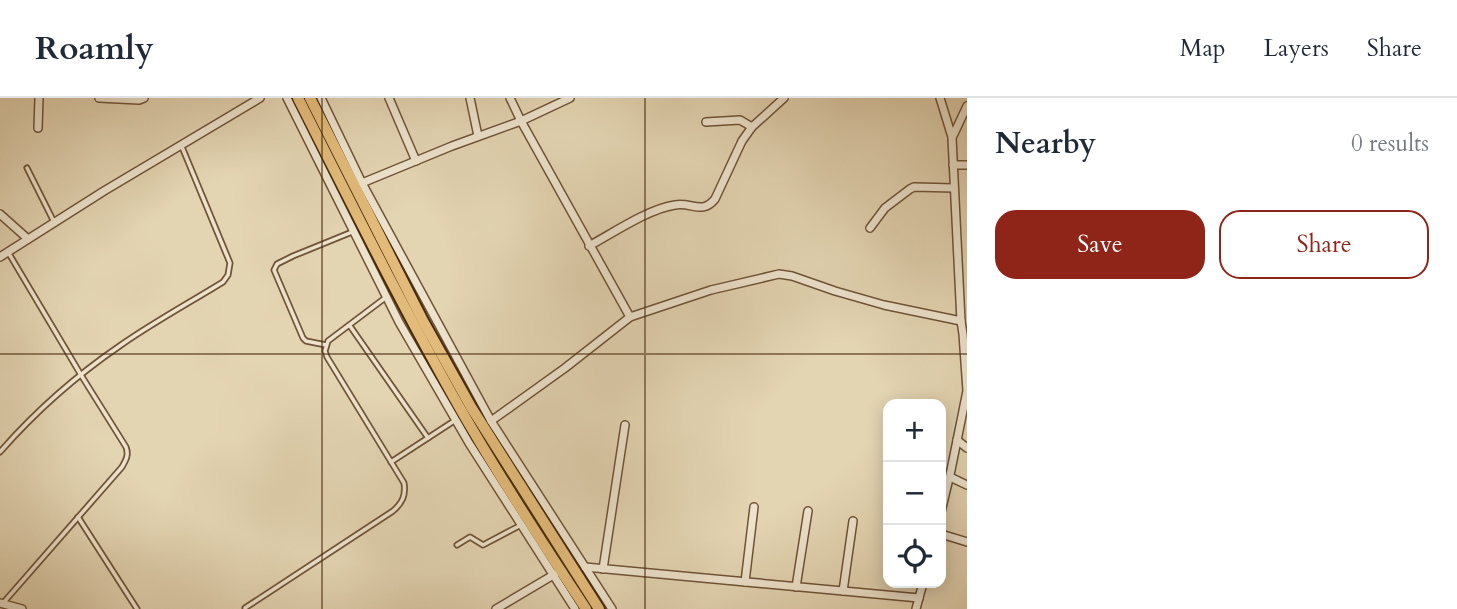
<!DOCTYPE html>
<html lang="en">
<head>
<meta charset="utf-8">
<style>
	:root { --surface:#fff; --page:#f2f2f3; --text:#1f2937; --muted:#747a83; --line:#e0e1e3; --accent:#8f2418 }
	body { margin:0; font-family:Cardo,serif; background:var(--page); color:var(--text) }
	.controls { position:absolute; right:21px; bottom:21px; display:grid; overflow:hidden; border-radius:14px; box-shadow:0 4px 18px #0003 }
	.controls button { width:63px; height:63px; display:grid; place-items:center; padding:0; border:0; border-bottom:2px solid var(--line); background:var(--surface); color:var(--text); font:35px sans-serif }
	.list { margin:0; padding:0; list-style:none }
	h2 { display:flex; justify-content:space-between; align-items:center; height:91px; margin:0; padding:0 28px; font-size:30px }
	h2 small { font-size:23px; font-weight:400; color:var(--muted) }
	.actions { display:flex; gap:14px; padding:21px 28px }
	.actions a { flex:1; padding:16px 0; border:2px solid var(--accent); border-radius:21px; text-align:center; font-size:24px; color:var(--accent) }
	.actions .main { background:var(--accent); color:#fff }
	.icon { flex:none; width:38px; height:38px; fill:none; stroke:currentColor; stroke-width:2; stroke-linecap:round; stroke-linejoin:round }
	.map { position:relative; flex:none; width:967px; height:511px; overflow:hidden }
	header { display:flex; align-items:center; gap:42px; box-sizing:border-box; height:98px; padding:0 35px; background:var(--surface); border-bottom:2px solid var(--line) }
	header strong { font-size:33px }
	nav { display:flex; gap:38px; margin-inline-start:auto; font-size:24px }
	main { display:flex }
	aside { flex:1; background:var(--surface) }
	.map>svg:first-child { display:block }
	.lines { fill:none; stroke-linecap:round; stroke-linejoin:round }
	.service-casing { stroke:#6f5437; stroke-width:7 }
	.minor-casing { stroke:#6f5437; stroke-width:10 }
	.trunk-casing { stroke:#482a0e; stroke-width:14 }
	.service { stroke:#ede3cd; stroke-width:3.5 }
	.minor { stroke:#ede3cd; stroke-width:7 }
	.trunk { stroke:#e2ba79; stroke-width:10 }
	.grid { fill:none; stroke:#482a0e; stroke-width:2; stroke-opacity:0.55 }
</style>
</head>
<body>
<header>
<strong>Roamly</strong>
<nav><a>Map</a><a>Layers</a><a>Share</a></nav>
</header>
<main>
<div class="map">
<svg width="967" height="511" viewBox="0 0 967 511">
	<rect width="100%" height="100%" fill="#e3d4b2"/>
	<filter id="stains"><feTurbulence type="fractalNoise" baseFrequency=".00286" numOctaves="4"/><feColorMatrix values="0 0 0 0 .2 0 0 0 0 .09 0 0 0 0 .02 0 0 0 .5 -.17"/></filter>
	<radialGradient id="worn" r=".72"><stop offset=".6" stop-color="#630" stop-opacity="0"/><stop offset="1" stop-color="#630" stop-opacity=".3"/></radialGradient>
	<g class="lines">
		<defs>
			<g id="service">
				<path d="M27,70L54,124"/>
				<path d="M350,228L428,340"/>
				<path d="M326,247L306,243L303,240L274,172L277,166L293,158L352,134"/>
				<path d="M0,354C35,314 77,277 121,247C154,224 189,205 223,184L228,177L230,165L182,49"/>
				<path d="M391,364L454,323"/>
				<path d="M78,419L137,511"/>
				<path d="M457,447L470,439L483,447L521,427"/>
				<path d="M4,504L122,369C126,362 129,357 126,349L81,277L8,154"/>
				<path d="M245,510L393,413C402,405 406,398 404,385L327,259L325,253L328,243L385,200"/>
			</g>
			<g id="minor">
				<path d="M99,0L139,2L144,0"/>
				<path d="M287,0L399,224L469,345L575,511"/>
				<path d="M321,0L362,85L491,323L612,511"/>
				<path d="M389,0L416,63"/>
				<path d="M470,0L478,38"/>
				<path d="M510,0L521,23L630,219"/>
				<path d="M940,0L952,39"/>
				<path d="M706,24L740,22L752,29"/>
				<path d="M38,30L39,0"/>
				<path d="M953,67H967"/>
				<path d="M362,85L452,48L521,23L570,0"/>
				<path d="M0,116L28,141"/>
				<path d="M870,130L885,110L910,91L914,89L954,90"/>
				<path d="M589,148C613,135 648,111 675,107C692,104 702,117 715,101L742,43L752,29L784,0"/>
				<path d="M0,159L104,93L260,0"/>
				<path d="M491,323L565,270L630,219L711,192L779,176L792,178L835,193L884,207L961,223"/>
				<path d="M957,342L967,350"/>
				<path d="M950,379L967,387"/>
				<path d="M941,414L951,372L967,293L963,236L961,223L952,40L967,8"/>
				<path d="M941,436L967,444"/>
				<path d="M585,469L919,500"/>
				<path d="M603,471L625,327"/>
				<path d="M745,484L754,409"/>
				<path d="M796,489L808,413"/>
				<path d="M843,493L853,423"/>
				<path d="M0,505L22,511"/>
				<path d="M496,511L555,476"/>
				<path d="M916,511L923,485"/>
			</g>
			<g id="trunk">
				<path d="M298,0C351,105 403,210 461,312C500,380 543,446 586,511"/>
				<path d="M310,0L423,223L471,309L599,511"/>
			</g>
		</defs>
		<!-- service casing -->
		<use href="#service" class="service-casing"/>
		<!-- minor casing -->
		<use href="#minor" class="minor-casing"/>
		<!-- trunk casing -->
		<use href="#trunk" class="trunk-casing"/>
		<!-- service -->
		<use href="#service" class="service"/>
		<!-- minor -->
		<use href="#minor" class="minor"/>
		<!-- trunk -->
		<use href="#trunk" class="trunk"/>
	</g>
	<!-- grid -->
	<path class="grid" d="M322,0V511M645,0V511M0,256H967"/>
	<rect width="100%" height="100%" filter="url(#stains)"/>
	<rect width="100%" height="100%" fill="url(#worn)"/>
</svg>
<div class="controls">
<button>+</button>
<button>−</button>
<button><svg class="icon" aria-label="locate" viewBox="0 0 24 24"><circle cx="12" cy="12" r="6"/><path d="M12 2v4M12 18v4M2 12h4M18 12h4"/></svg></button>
</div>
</div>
<aside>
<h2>Nearby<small>0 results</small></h2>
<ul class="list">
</ul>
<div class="actions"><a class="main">Save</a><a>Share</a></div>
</aside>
</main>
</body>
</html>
